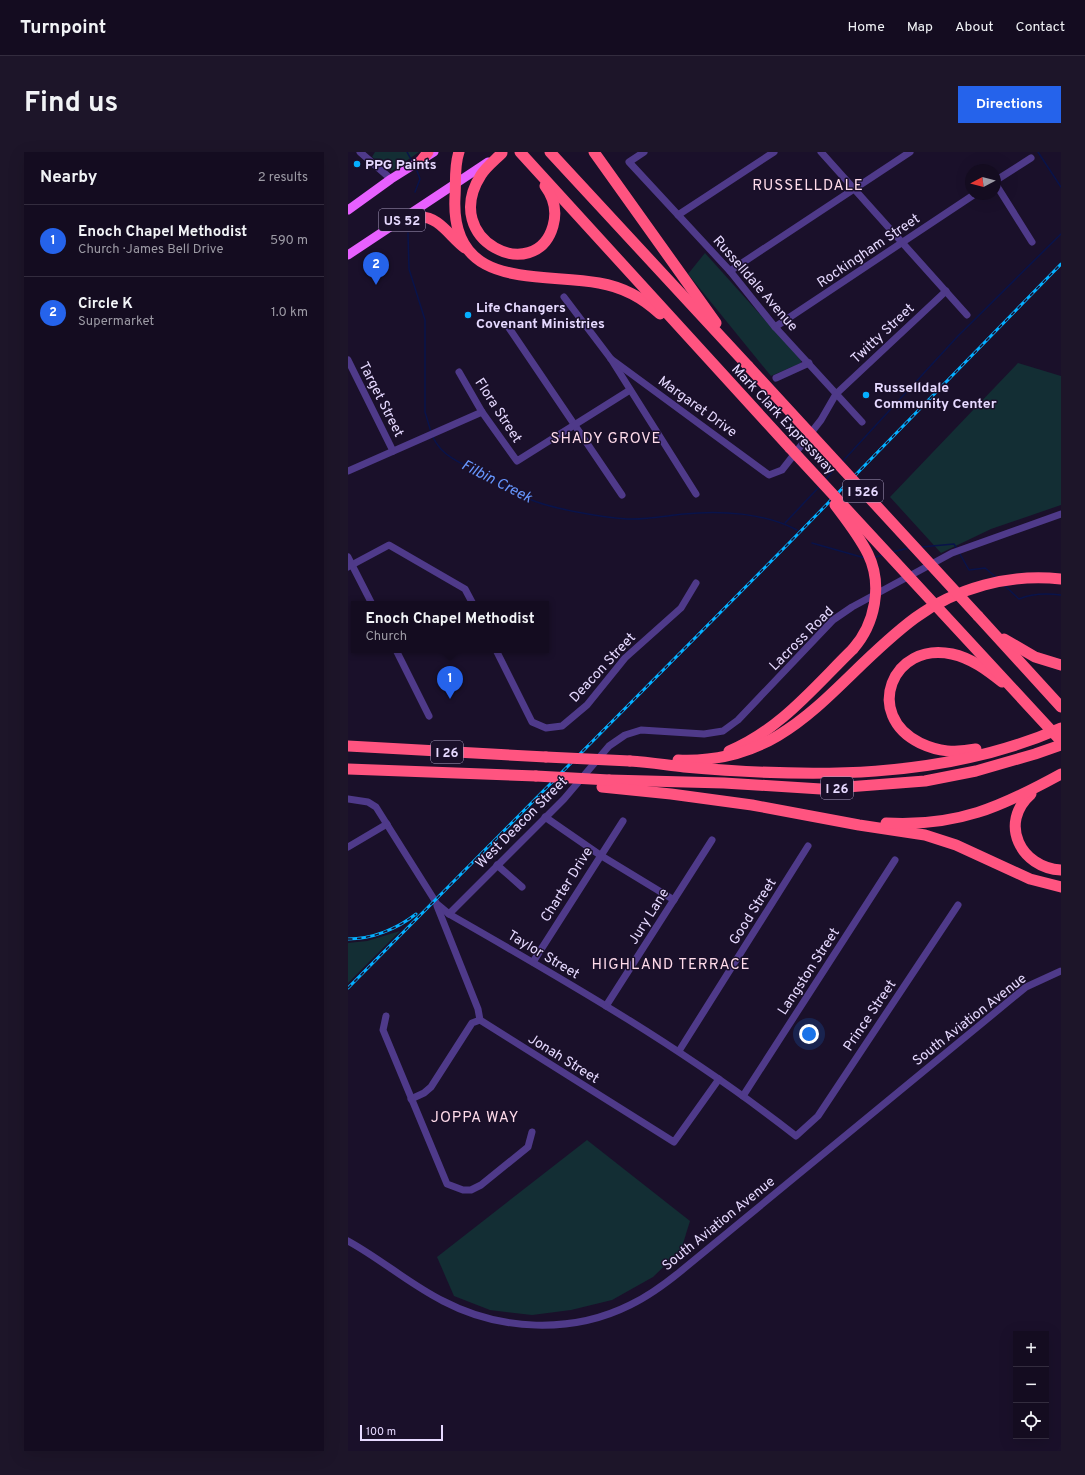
<!DOCTYPE html>
<html lang="en">
<head>
<meta charset="utf-8">
<style>
	:root { --surface:#140c20; --page:#1d1529; --text:#f1f3f6; --muted:#9d9ba5; --line:#332c3e; --accent:#2563eb }
	body { margin:0; font-family:Overpass,sans-serif; background:var(--page); color:var(--text) }
	.controls { position:absolute; right:12px; bottom:12px; display:grid; overflow:hidden; border-radius:0px; box-shadow:0 4px 16px #0002 }
	.controls button { width:36px; height:36px; display:grid; place-items:center; padding:0; border:0; border-bottom:1px solid var(--line); background:var(--surface); color:var(--text); font:20px sans-serif }
	.compass { position:absolute; left:617px; top:12px; width:36px; height:36px; border-radius:50%; background:var(--surface); box-shadow:0 4px 16px #0002; rotate:263deg }
	.scale { position:absolute; left:12px; bottom:10px; width:83px; box-sizing:border-box; padding-left:4px; border:2px solid #e6d9ff; border-top:0; font-size:11px; line-height:14px; white-space:nowrap; color:#e6d9ff; -webkit-text-stroke:3px #1a102a; paint-order:stroke }
	.you { position:absolute; left:461px; top:882px; width:14px; height:14px; margin:-10px; border:3px solid #fff; border-radius:50%; background:#1a73e8; box-shadow:0 0 0 6px #1a73e833 }
	.badge { display:grid; place-items:center; width:26px; height:26px; border-radius:50%; background:var(--accent); color:#fff; font-size:13px; font-weight:700 }
	.pin { position:absolute; translate:-50% -33px; filter:drop-shadow(0 1px 2px #0008) }
	.pin::after { content:''; position:absolute; top:21px; width:14px; height:12px; background:inherit; clip-path:polygon(0 0,100% 0,50% 100%) }
	.popup { position:absolute; left:3px; top:449px; width:198px; height:52px; box-sizing:border-box; display:grid; place-content:center; border-radius:0px; background:var(--surface); filter:drop-shadow(0 1px 3px #0005); font-size:13px; white-space:nowrap; color:var(--muted) }
	.popup b { font-size:15px; color:var(--text) }
	.popup::after { content:''; position:absolute; left:50%; top:100%; margin-left:-8px; border:8px solid transparent; border-top-color:var(--surface) }
	.list { margin:0; padding:0; list-style:none }
	h2 { display:flex; justify-content:space-between; align-items:center; height:52px; margin:0; padding:0 16px; font-size:17px }
	h2 small { font-size:13px; font-weight:400; color:var(--muted) }
	.list li { display:grid; grid-template-columns:26px 1fr auto; gap:12px; align-items:center; box-sizing:border-box; height:72px; padding:0 16px; border-top:1px solid var(--line) }
	.list b { display:block; font-size:15px; white-space:nowrap }
	.list p { margin:0; font-size:13px; white-space:nowrap; color:var(--muted) }
	.list em { font-size:13px; font-style:normal; color:var(--muted) }
	.icon { flex:none; width:22px; height:22px; fill:none; stroke:currentColor; stroke-width:2; stroke-linecap:round; stroke-linejoin:round }
	.map { position:relative; flex:none; width:713px; height:1299px; overflow:hidden; border-radius:0px }
	header { display:flex; align-items:center; gap:24px; box-sizing:border-box; height:56px; padding:0 20px; background:var(--surface); border-bottom:1px solid var(--line) }
	header strong { font-size:19px }
	nav { display:flex; gap:22px; margin-inline-start:auto; font-size:14px }
	.intro { display:flex; align-items:center; justify-content:space-between; box-sizing:border-box; height:96px; padding:0 24px }
	h1 { margin:0; font-size:28px }
	.button { padding:10px 18px; border-radius:0px; background:var(--accent); color:#fff; font-size:14px; font-weight:700 }
	main { display:flex; gap:24px; padding:0 24px }
	aside { flex:1; background:var(--surface); border-radius:0px; box-shadow:0 4px 16px #0002 }
	.map>svg:first-child { display:block }
	.green { fill:#132e34 }
	.lines { fill:none; stroke-linecap:round; stroke-linejoin:round }
	.stream { stroke:#09134a; stroke-width:1.5 }
	.minor { stroke:#4f3a8a; stroke-width:7 }
	.major { stroke:#e760ff; stroke-width:9 }
	.highway { stroke:#ff5480; stroke-width:11 }
	.rail-casing { stroke:#05afff; stroke-width:3 }
	.rail { stroke:#1a102a; stroke-width:1.5; stroke-dasharray:4.5; stroke-linecap:butt }
	.highway-bridge { stroke:#ff5480; stroke-width:11 }
	.poi-dot { fill:#05afff; stroke:#1a102a; stroke-width:1.5 }
	.labels { text-anchor:middle; stroke-width:3; stroke-linejoin:round; paint-order:stroke }
	.shield { fill:#1a102a; stroke:#a99dbf; stroke-width:1 }
	.shield-label { font-size:13px; font-weight:bold; fill:#e6d9ff }
	.poi-label { font-size:14px; font-weight:bold; fill:#e6d9ff; stroke:#1a102a; text-anchor:start }
	.street-label { font-size:14px; fill:#e6d9ff; stroke:#1a102a }
	.neighbourhood-label { font-size:15px; letter-spacing:1px; fill:#ffdbea; stroke:#1a102a }
	.water-label { font-size:15px; font-style:italic; fill:#6797ff; stroke:#1a102a }
</style>
</head>
<body>
<header>
<strong>Turnpoint</strong>
<nav><a>Home</a><a>Map</a><a>About</a><a>Contact</a></nav>
</header>
<div class="intro"><h1>Find us</h1><a class="button">Directions</a></div>
<main>
<aside>
<h2>Nearby<small>2 results</small></h2>
<ul class="list">
<li><span class="badge">1</span><div><b>Enoch Chapel Methodist</b><p>Church · James Bell Drive</p></div><em>590 m</em></li>
<li><span class="badge">2</span><div><b>Circle K</b><p>Supermarket</p></div><em>1.0 km</em></li>
</ul>
</aside>
<div class="map">
<svg width="713" height="1299" viewBox="0 0 713 1299">
	<rect width="100%" height="100%" fill="#1a102a"/>
	<!-- green -->
	<g class="green">
		<path d="M27,0H71L44,19L24,5Z"/>
		<path d="M357,101L453,208V211L423,224L340,122Z"/>
		<path d="M670,211L713,224V353L643,377L593,401L542,345Z"/>
		<path d="M52,779L0,831V791L19,789Z"/>
		<path d="M239,988L342,1069L333,1098L305,1125L264,1148L223,1158L184,1163L142,1158L106,1144L89,1105Z"/>
	</g>
	<g class="lines">
		<!-- stream -->
		<g class="stream">
			<path d="M59,0L64,9"/>
			<path d="M690,0L713,35"/>
			<path d="M67,40L72,27L68,16"/>
			<path d="M60,81L61,117L77,168V260L83,280"/>
			<path d="M85,285C94,306 119,314 138,323C153,331 165,341 181,347C204,357 253,365 279,367C298,368 317,364 336,362C372,358 417,361 449,378"/>
			<path d="M494,310L610,184L713,82"/>
			<path d="M477,328L488,316"/>
			<path d="M437,371L471,335"/>
			<path d="M464,391L517,406"/>
			<path d="M573,395L606,392L609,397"/>
			<path d="M544,400L561,396"/>
			<path d="M612,402L621,418L637,416L649,426"/>
			<path d="M527,405L535,403"/>
			<path d="M656,433L671,447C685,441 698,441 713,443"/>
		</g>
		<!-- minor -->
		<g class="minor">
			<path d="M12,0L43,27"/>
			<path d="M296,0L281,10L382,119L427,175L514,270"/>
			<path d="M473,0L619,163"/>
			<path d="M647,29L683,6"/>
			<path d="M647,31L684,90"/>
			<path d="M330,63L426,0"/>
			<path d="M382,119L562,0"/>
			<path d="M216,145L263,207L348,342"/>
			<path d="M427,175L627,42"/>
			<path d="M161,176L274,343"/>
			<path d="M263,207L421,323L434,318L473,268L488,242L598,139"/>
			<path d="M0,208L45,299"/>
			<path d="M111,220L134,260L169,309L282,238"/>
			<path d="M428,226L461,211"/>
			<path d="M0,319L134,260"/>
			<path d="M0,405L24,452"/>
			<path d="M0,415L41,393L117,437L125,452"/>
			<path d="M48,498L81,564"/>
			<path d="M148,498L184,570L198,576L214,574L239,553L277,506L333,456L348,431"/>
			<path d="M0,647L20,650L28,655L89,752L101,762C220,830 340,899 448,984L470,964L610,753"/>
			<path d="M197,665L252,703L326,748"/>
			<path d="M0,695L39,672"/>
			<path d="M149,713L174,735"/>
			<path d="M89,754L130,857L132,868L326,990L371,927"/>
			<path d="M101,762L216,647L261,594L277,583L293,578L356,582L375,579L390,568L485,468L504,455L604,401L713,362"/>
			<path d="M185,810L275,669"/>
			<path d="M258,854L364,688"/>
			<path d="M38,864L35,878L99,1032L115,1038H123L133,1033L180,995L184,980"/>
			<path d="M331,899L460,694"/>
			<path d="M395,944L547,708"/>
			<path d="M63,947L76,941L83,935L124,871L132,868"/>
			<path d="M0,1089C33,1107 61,1132 95,1149C152,1179 224,1182 282,1153C301,1144 317,1132 333,1119L678,835L713,819"/>
		</g>
		<!-- major -->
		<g class="major">
			<path d="M0,58L43,27L86,0"/>
			<path d="M0,103L140,10"/>
		</g>
		<!-- highway -->
		<g class="highway">
			<path d="M111,0C106,14 108,31 107,45C102,139 191,120 251,131C275,135 295,146 312,162"/>
			<path d="M172,0L442,296"/>
			<path d="M202,0L400,214"/>
			<path d="M246,0L368,171"/>
			<path d="M154,1C147,8 138,15 133,23C91,89 188,134 205,74C209,60 206,46 197,34"/>
			<path d="M73,9L80,0"/>
			<path d="M49,71C56,69 64,66 71,65C90,63 103,86 117,96"/>
			<path d="M630,464L713,555"/>
			<path d="M656,487L687,505L713,513"/>
			<path d="M0,594L198,605"/>
			<path d="M628,597C607,601 591,600 572,591C515,563 544,489 604,502C623,506 639,518 654,530"/>
			<path d="M381,599C432,578 467,534 505,497"/>
			<path d="M330,608C445,613 486,526 567,466C608,436 662,421 713,427"/>
			<path d="M282,609C300,610 318,613 336,615C462,626 595,628 713,576"/>
			<path d="M0,617L188,624"/>
			<path d="M261,628L376,631L473,637L577,629L628,619L687,602L713,593"/>
			<path d="M254,635L323,642L404,653L511,673L577,683L608,693L682,727L713,735"/>
			<path d="M683,642C650,671 673,716 713,718"/>
			<path d="M538,671C609,675 653,655 713,622"/>
		</g>
		<defs>
			<g id="rail">
				<path d="M0,787C24,787 49,777 68,762"/>
				<path d="M0,836L447,385L713,112"/>
			</g>
		</defs>
		<!-- rail casing -->
		<use href="#rail" class="rail-casing"/>
		<!-- rail -->
		<use href="#rail" class="rail"/>
		<!-- highway-bridge -->
		<g class="highway-bridge">
			<path d="M400,214L630,464"/>
			<path d="M442,296L713,589"/>
			<path d="M487,353C499,369 511,384 520,402C535,433 527,472 505,497"/>
			<path d="M198,605L282,609"/>
			<path d="M188,624L261,628"/>
		</g>
	</g>
	<!-- markers -->
	<g class="poi-dot">
		<circle cx="9" cy="12" r="4"/>
		<circle cx="120" cy="163" r="4"/>
		<circle cx="518" cy="243" r="4"/>
	</g>
	<g class="labels">
		<!-- shield labels -->
		<g class="shield">
			<rect x="31" y="57" width="46" height="22" rx="3"/>
			<rect x="495" y="328" width="40" height="22" rx="3"/>
			<rect x="83" y="589" width="32" height="22" rx="3"/>
			<rect x="473" y="625" width="32" height="22" rx="3"/>
		</g>
		<g class="shield-label">
			<text x="54" y="73">US 52</text>
			<text x="515" y="344">I 526</text>
			<text x="99" y="605">I 26</text>
			<text x="489" y="641">I 26</text>
		</g>
		<!-- poi labels -->
		<g class="poi-label">
			<text x="17" y="17">PPG Paints</text>
			<text x="128" y="160">Life Changers<tspan x="128" dy="16">Covenant Ministries</tspan></text>
			<text x="526" y="240">Russelldale<tspan x="526" dy="16">Community Center</tspan></text>
		</g>
		<!-- street labels -->
		<g class="street-label">
			<text transform="translate(520 98) rotate(-34)" y="5">Rockingham Street</text>
			<text transform="translate(408 131) rotate(49)" y="5">Russelldale Avenue</text>
			<text transform="translate(534 181) rotate(-43)" y="5">Twitty Street</text>
			<text transform="translate(34 247) rotate(63)" y="5">Target Street</text>
			<text transform="translate(350 254) rotate(36)" y="5">Margaret Drive</text>
			<text transform="translate(151 258) rotate(57)" y="5">Flora Street</text>
			<text transform="translate(436 267) rotate(47)" y="5">Mark Clark Expressway</text>
			<text transform="translate(453 486) rotate(-45)" y="5">Lacross Road</text>
			<text transform="translate(254 515) rotate(-47)" y="5">Deacon Street</text>
			<text transform="translate(173 670) rotate(-45)" y="5">West Deacon Street</text>
			<text transform="translate(218 732) rotate(-58)" y="5">Charter Drive</text>
			<text transform="translate(404 759) rotate(-58)" y="5">Good Street</text>
			<text transform="translate(300 764) rotate(-58)" y="5">Jury Lane</text>
			<text transform="translate(196 802) rotate(31)" y="5">Taylor Street</text>
			<text transform="translate(460 819) rotate(-57)" y="5">Langston Street</text>
			<text transform="translate(521 863) rotate(-56)" y="5">Prince Street</text>
			<text transform="translate(621 867) rotate(-38)" y="5">South Aviation Avenue</text>
			<text transform="translate(216 906) rotate(32)" y="5">Jonah Street</text>
			<text transform="translate(370 1071) rotate(-39)" y="5">South Aviation Avenue</text>
		</g>
		<!-- neighbourhood labels -->
		<g class="neighbourhood-label">
			<text x="460" y="38">RUSSELLDALE</text>
			<text x="258" y="291">SHADY GROVE</text>
			<text x="323" y="817">HIGHLAND TERRACE</text>
			<text x="127" y="970">JOPPA WAY</text>
		</g>
		<!-- water labels -->
		<g class="water-label">
			<text transform="translate(149 329) rotate(27)" y="5">Filbin Creek</text>
		</g>
	</g>
</svg>
<div class="controls">
<button>+</button>
<button>−</button>
<button><svg class="icon" aria-label="locate" viewBox="0 0 24 24"><circle cx="12" cy="12" r="6"/><path d="M12 2v4M12 18v4M2 12h4M18 12h4"/></svg></button>
</div>
<svg class="compass" viewBox="-18 -18 36 36"><path d="M0-13l5 13h-10z" fill="#e53935"/><path d="M0 13l5-13h-10z" fill="#9d9ba5"/></svg>
<div class="scale">100 m</div>
<div class="you"></div>
<div class="pin badge" style="left:102px;top:547px">1</div>
<div class="popup"><b>Enoch Chapel Methodist</b>Church</div>
<div class="pin badge" style="left:28px;top:133px">2</div>
</div>
</main>
</body>
</html>
